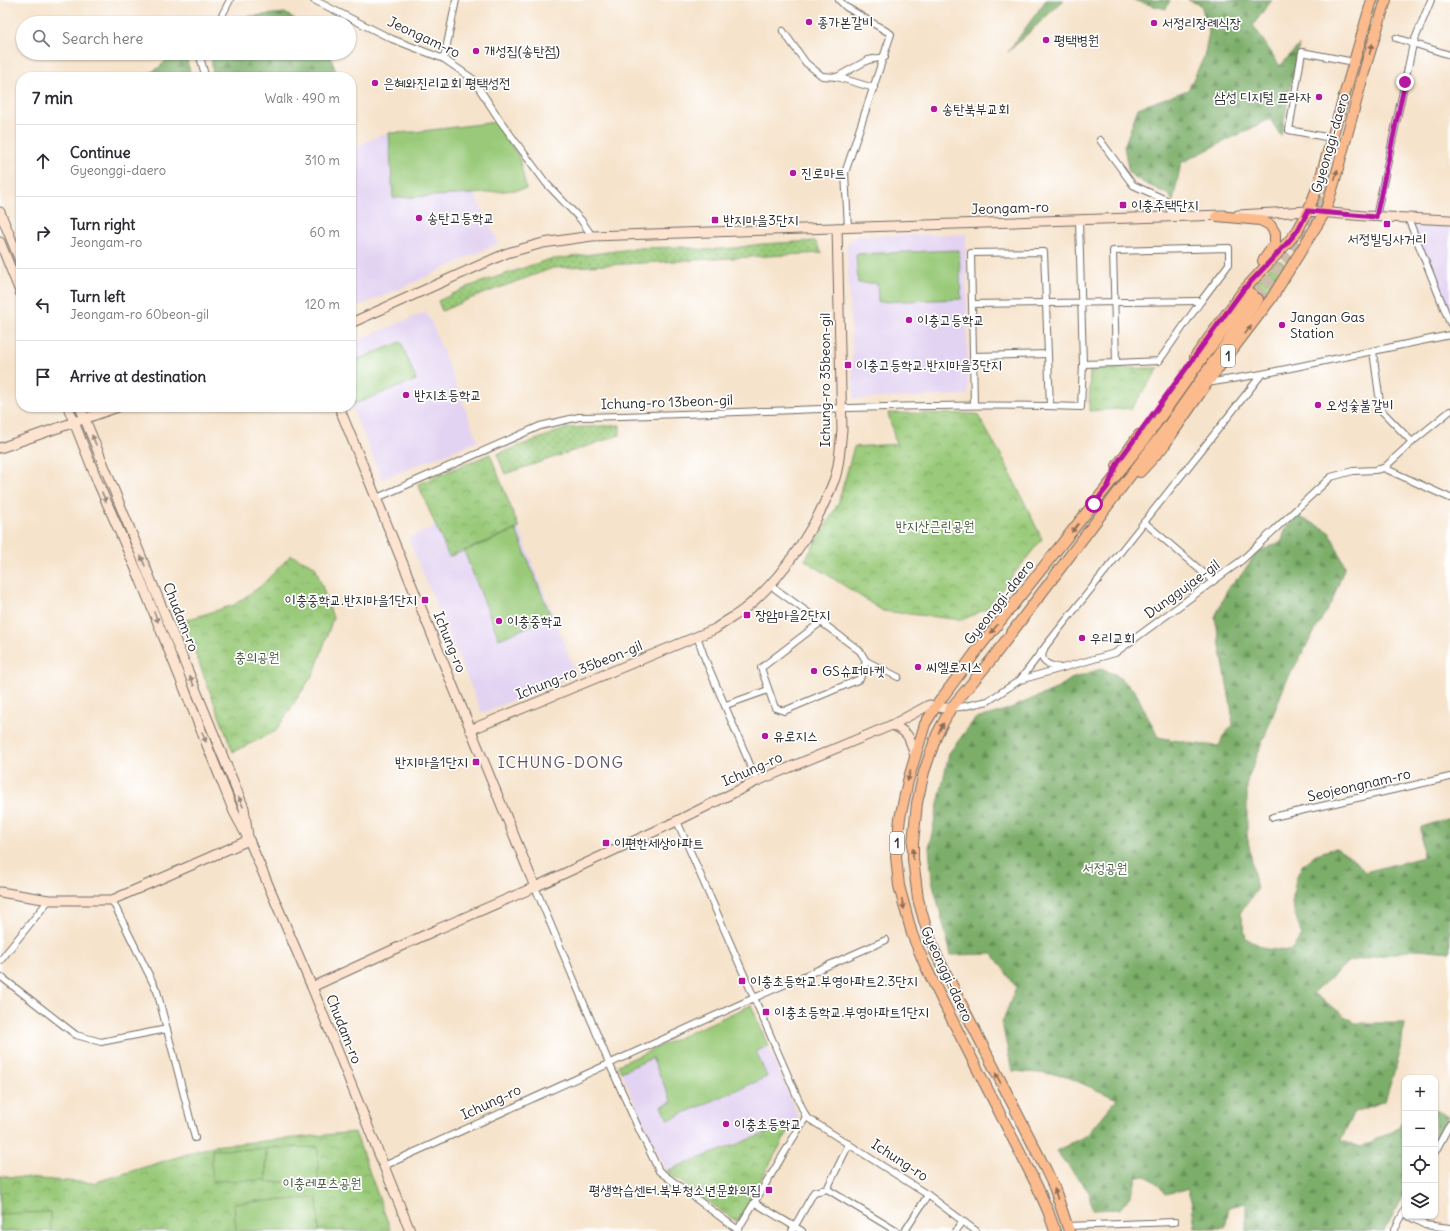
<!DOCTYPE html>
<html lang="en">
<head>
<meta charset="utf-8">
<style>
	:root { --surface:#fff; --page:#f2f2f3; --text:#2b2b33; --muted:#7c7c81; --line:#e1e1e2 }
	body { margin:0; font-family:Delius,"Poor Story",sans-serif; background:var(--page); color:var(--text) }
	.controls { position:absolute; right:12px; bottom:12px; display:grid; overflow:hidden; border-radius:8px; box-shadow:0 1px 3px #0004 }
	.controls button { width:36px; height:36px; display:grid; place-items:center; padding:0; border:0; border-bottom:1px solid var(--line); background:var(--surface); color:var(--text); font:20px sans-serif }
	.stop { position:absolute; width:12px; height:12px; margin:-9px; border:3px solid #b5179e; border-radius:50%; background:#fff }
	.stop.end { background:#b5179e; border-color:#fff; box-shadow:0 1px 4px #0008 }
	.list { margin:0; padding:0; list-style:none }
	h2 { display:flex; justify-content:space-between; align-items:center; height:52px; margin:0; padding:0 16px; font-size:17px }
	h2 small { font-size:13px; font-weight:400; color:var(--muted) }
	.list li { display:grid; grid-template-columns:26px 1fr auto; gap:12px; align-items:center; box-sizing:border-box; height:72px; padding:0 16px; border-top:1px solid var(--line) }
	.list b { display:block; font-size:15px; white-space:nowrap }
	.list p { margin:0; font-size:13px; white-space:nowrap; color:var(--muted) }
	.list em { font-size:13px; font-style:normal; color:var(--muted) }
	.icon { flex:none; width:22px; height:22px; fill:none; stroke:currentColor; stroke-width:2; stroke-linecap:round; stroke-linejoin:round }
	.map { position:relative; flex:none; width:1450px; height:1231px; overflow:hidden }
	.search { position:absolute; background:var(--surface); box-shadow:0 1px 3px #0004; left:16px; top:16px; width:340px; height:44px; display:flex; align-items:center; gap:10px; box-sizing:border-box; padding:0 14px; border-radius:22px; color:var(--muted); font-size:15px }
	.panel { position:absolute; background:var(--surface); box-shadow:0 1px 3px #0004; left:16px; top:72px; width:340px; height:340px; border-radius:16px }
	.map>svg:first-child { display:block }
	.built { fill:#e3d3f2 }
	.grass { fill:url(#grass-dots); stroke:#627a52 }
	.forest { fill:url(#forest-firs); stroke:#536c4a }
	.park { fill:url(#park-crowns); stroke:#627a52 }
	.pitch { fill:#9aca79; stroke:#627a52 }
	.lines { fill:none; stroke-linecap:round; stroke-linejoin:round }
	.primary-tunnel { stroke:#cdbeab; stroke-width:10; stroke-dasharray:10 5; stroke-linecap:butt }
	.street-casing { stroke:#726b63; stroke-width:8 }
	.secondary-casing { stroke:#726b63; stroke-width:11 }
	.primary-casing { stroke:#726b63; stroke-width:12 }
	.street { stroke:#fff; stroke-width:6 }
	.secondary { stroke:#fde4d1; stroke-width:9 }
	.primary { stroke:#fbbb8d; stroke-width:10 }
	.oneway { fill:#896c57 }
	.oneway2 { fill:#94887e }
	.route { stroke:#b5179e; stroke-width:5 }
	.poi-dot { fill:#b5179e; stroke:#fff; stroke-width:1.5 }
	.labels { text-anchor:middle; stroke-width:3.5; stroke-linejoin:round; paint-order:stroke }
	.shield { fill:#fff; stroke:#6b6b6b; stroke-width:1 }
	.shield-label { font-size:13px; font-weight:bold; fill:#2b2b2b }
	.poi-label { font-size:14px; fill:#2b2b2b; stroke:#fff; text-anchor:start }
	.street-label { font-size:14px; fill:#2b2b2b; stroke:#fff }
	.park-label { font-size:14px; fill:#4c5b42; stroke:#fff }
	.quarter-label { font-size:16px; letter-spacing:1px; fill:#625262; stroke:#fff }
</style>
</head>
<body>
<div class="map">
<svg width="1450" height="1231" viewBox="0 0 1450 1231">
	<defs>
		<pattern id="grass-dots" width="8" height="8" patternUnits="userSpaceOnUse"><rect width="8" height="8" fill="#9aca79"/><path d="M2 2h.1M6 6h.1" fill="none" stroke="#7ea463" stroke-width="1.8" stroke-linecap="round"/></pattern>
		<pattern id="forest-firs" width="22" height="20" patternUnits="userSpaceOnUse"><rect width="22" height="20" fill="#7bae69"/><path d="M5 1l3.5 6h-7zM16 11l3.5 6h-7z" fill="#658e57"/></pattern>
		<pattern id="park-crowns" width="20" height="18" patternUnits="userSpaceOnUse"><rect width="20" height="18" fill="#9aca79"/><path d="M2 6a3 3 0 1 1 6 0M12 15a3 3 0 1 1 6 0" fill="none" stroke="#7ea463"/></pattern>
	</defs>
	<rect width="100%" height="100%" fill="#fff"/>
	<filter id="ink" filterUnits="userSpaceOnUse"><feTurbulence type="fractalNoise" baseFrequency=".025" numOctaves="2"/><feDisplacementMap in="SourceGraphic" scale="8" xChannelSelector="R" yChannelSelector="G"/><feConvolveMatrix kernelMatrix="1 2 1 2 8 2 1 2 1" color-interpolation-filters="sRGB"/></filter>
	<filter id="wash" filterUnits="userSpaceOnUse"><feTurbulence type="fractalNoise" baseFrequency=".012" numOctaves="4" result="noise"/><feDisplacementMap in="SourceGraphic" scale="16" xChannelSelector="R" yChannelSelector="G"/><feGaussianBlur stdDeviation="0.9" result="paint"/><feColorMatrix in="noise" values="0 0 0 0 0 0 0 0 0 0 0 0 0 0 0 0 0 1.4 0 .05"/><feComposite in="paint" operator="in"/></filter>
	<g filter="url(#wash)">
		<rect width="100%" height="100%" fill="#f6e3cb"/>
		<!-- built -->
		<g class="built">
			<path d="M496,122L519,157L526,189L474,194L499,243L404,287L351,309V150L380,135Z"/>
			<path d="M1408,218L1450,220V323Z"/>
			<path d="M966,234L968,395L854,399L847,245L855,236Z"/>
			<path d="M426,312L431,321L478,441L382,479L351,405V343Z"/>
			<path d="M436,526L449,557L519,528L576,674L482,713L408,538Z"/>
			<path d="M751,1005L799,1119L666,1171L618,1065Z"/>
		</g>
		<!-- grass -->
		<g class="grass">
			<path d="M815,241L822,253L553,268L469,299L442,311L438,301L470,286L547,260L638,248L682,247L705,250L734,248L761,244Z"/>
			<path d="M1276,261H1281L1284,264C1284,268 1268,298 1265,304L1248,291Z"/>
			<path d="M620,425V435L505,474L497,454L568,428Z"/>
		</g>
		<!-- forest -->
		<g class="forest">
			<path d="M1046,0H1064L1008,52Z"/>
			<path d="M1132,0H1170L1166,9Z"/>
			<path d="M1188,0H1272L1253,25L1280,66L1299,45L1281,136L1270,119L1181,163L1173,202L1169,195L1142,182L1129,173L1124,147L1138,108L1188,90L1204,57L1209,32L1201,5Z"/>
			<path d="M285,13L301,23H174Z"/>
			<path d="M169,53H190L187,62L192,77H142C152,72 167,65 169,53Z"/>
			<path d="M209,53H329L338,77H213L211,54Z"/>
			<path d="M1297,516L1325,529L1330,533L1345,566L1333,599L1286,682L1247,781V835L1257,890L1240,913L1246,938L1266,949L1290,951L1302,936L1292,904L1296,878L1303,864L1316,854L1336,848L1353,859L1365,872L1423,857L1421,827L1450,818V952L1418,949L1350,961L1313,993L1355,1023H1404L1401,1050L1385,1101L1353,1113L1341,1141L1360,1147L1396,1130L1405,1117V1194L1384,1231H1246V1203L1229,1207L1225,1228H1195L1192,1204L1187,1189L1165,1194L1158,1184L1146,1176L1137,1177L1130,1196L1120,1209L1092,1210L1089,1192L1056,1151L1087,1135L1117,1099L1063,1075L1012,1071L1002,1023L1016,987L993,954L951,955L932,880L929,847L949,753L975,719L1006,710L1056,689L1071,679L1100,669L1115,674L1135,691L1158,737L1196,744L1219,746L1224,735L1233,725L1231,707L1215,617L1228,588L1242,574L1256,553L1282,541L1286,527Z"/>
			<path d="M1435,1110L1448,1116L1435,1140Z"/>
		</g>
		<!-- park -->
		<g class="park">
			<path d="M1159,368L1132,408L1089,411L1090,369Z"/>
			<path d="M888,413L977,414L1004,460L1042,539L986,609L962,620L883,611L805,560L838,504L854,447L896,444Z"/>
			<path d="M490,454L519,528L449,557L418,484Z"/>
			<path d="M291,555L315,566L333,618L315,671L276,731L233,752L183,621L234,605L261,586Z"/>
			<path d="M793,1123L737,1222L666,1171Z"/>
			<path d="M355,1132L391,1231H0V1176L93,1183L213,1146Z"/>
		</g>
		<!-- pitch -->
		<g class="pitch">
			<path d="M496,122L519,157L526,189L473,194L393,198L389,133L415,132Z"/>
			<path d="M959,250L961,299L878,302L877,283H858L856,254Z"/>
			<path d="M401,342L416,380L354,404L351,398V362Z"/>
			<path d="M516,530L551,617L499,639L464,551Z"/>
			<path d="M751,1005L768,1046L756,1051L767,1077L668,1120L662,1106L672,1102L652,1058L621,1072L618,1065Z"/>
			<path d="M318,1147V1182H267L266,1180L212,1181V1150L266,1149V1179L267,1148Z"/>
			<path d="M317,1198L319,1231H236L234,1203Z"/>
			<path d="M50,1212L51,1231H0V1214Z"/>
		</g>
	</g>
	<g filter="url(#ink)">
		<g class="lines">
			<!-- primary-tunnel -->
			<g class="primary-tunnel">
				<path d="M1359,61L1378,0"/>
				<path d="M1310,219L1314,213L1323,184"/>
				<path d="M1252,294L1271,270"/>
				<path d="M1258,299L1318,216"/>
			</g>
			<defs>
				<g id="street">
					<path d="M314,0L392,39L444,59L473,79L501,122L546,183L581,220L592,236"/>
					<path d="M839,0L846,7L891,34L845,173L848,227"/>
					<path d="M218,23L230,0"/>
					<path d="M783,31L806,63L822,76L837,77L874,88"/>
					<path d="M1396,38L1450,55"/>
					<path d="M199,53L205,75"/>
					<path d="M444,59L456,0"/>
					<path d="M837,77L868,60L885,57"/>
					<path d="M1331,138L1289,130L1302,52L1354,62"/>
					<path d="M1100,140L1133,185L1166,200L1173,217"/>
					<path d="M1376,217L1413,44L1431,0"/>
					<path d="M1408,218L1450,323"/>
					<path d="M973,304L1201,301"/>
					<path d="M1373,351L1381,410L1412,442"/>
					<path d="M974,356L1048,354"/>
					<path d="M1083,364L1116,363L1113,251L1229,248V264L1201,301L1159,361L1116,363"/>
					<path d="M1207,383L1262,374L1450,335"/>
					<path d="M974,405L971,253L1044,252L1050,406"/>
					<path d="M1384,468L1412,442L1450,411"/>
					<path d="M377,498L540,426L579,417C746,414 913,401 1081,407L1083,364L1079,220"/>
					<path d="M1144,522L1213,581"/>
					<path d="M770,585L821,622"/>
					<path d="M821,622L860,651L866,661L860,679L784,711L775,708L761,668Z"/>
					<path d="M697,636L705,659L757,781"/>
					<path d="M1044,650C1037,663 1052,666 1061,668"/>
					<path d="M866,661L898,677"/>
					<path d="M1020,680L1048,643L1262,374"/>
					<path d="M726,705L768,690"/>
					<path d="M951,708L961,707L988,701L1020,680L1115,653L1242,560L1331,477L1353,471L1375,470L1384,468L1450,498"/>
					<path d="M1273,817L1450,777"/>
					<path d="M677,821L806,1117L928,1195L976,1231"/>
					<path d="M535,887L609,1063L637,1125L659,1171L738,1230"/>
					<path d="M112,900L157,991L195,1138"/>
					<path d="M0,961L49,900"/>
					<path d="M0,976L76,1035L101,1042L167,1029"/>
					<path d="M1435,1152L1450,1124"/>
					<path d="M384,1166L754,998L886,940"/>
					<path d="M827,1189L896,1231"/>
					<path d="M755,1203L802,1231"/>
					<path d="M1408,1216L1425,1225L1450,1228"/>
					<path d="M1067,1226L1175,1222"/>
					<path d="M737,1231L806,1117"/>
					<path d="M792,1231L814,1192L827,1189L849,1144"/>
					<path d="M905,1231L928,1195"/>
					<path d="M956,1231L963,1221"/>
					<path d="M1394,1231L1405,1210"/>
				</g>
				<g id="secondary">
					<path d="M0,212L21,263"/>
					<path d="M1238,215L1308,211L1365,216L1450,220"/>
					<path d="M0,242L21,294"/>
					<path d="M351,323L507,253L543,243L592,236L1223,215"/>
					<path d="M68,407L99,485L139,576L234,812L249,840L312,987L410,1231"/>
					<path d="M80,407L244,808L248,836"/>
					<path d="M339,407L535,887"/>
					<path d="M0,448L118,407"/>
					<path d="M892,725C910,733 909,737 915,756"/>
					<path d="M470,730L715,629C724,622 734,617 743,610C782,580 818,524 835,478C840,463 840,446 842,430L837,228"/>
					<path d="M0,892L49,900H112L249,840"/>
					<path d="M312,987L438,929L535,887L677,821L757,781L892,725L929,705L944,708H951"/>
				</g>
				<g id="primary">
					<path d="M1217,216L1260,220L1270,225L1275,233V244L1263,261"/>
					<path d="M1195,357L1243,291L1289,241L1298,230L1308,211L1318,186L1372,0"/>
					<path d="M1117,466L1139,435"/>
					<path d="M1140,472L1163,447L1207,383L1271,299L1325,212L1334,183L1366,65L1386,0"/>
					<path d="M1055,1231L1048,1211L1037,1186L943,1002L924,963L912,934L899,886L896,857L900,818L908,781L925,724L936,706L978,649L1142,443L1203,357L1252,294"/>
					<path d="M1069,1231L1054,1187L1046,1170L935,952L925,924L918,899L913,859V843L917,803L924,772L937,734L951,708L991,660L1168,426L1258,299"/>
				</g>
			</defs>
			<!-- street casing -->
			<use href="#street" class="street-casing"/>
			<!-- secondary casing -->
			<use href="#secondary" class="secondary-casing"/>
			<!-- primary casing -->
			<use href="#primary" class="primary-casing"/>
			<!-- street -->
			<use href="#street" class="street"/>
			<!-- secondary -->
			<use href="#secondary" class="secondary"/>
			<!-- primary -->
			<use href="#primary" class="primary"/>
		</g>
		<!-- one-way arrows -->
		<defs><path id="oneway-solid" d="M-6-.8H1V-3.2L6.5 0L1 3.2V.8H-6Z"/></defs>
		<g class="oneway">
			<use href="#oneway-solid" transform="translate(1371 49) rotate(-73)"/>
			<use href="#oneway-solid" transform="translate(1336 175) rotate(-76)"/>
			<use href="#oneway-solid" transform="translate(1248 330) rotate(-53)"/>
			<use href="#oneway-solid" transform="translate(1075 528) rotate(129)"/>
			<use href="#oneway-solid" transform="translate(994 629) rotate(129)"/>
			<use href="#oneway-solid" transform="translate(941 728) rotate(-62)"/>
			<use href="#oneway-solid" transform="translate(909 776) rotate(105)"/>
			<use href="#oneway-solid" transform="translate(913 854) rotate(-91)"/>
			<use href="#oneway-solid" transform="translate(903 904) rotate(77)"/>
			<use href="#oneway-solid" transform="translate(998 1078) rotate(-117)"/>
			<use href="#oneway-solid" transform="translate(1056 1194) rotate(-109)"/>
		</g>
		<g class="oneway2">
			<use href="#oneway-solid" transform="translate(94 440) rotate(-112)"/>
			<use href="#oneway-solid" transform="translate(104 497) rotate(66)"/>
			<use href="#oneway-solid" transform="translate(143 561) rotate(-112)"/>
			<use href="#oneway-solid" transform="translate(156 617) rotate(68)"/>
			<use href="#oneway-solid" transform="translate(192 681) rotate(-112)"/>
			<use href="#oneway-solid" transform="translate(204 737) rotate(68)"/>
			<use href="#oneway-solid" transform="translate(241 802) rotate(-113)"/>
		</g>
	</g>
	<g class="lines" filter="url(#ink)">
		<!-- route -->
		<path class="route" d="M1094,504L1108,486L1118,462L1243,290L1289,241L1298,230L1308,211L1376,217L1405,82"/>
	</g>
	<!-- markers -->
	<g class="poi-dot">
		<circle cx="809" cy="22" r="4"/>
		<circle cx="1154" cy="23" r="4"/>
		<circle cx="1046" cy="40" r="4"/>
		<circle cx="476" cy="51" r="4"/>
		<circle cx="375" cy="83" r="4"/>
		<circle cx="1319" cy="97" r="4"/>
		<circle cx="934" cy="109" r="4"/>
		<circle cx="793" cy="173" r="4"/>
		<rect x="1119" y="201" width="8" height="8" rx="2"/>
		<circle cx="419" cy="218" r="4"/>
		<rect x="711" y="216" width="8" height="8" rx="2"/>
		<rect x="1383" y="220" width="8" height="8" rx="2"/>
		<circle cx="909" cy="320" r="4"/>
		<circle cx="1282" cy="325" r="4"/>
		<rect x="844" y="361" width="8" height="8" rx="2"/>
		<circle cx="406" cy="395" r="4"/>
		<circle cx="1318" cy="405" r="4"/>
		<rect x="421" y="596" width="8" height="8" rx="2"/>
		<rect x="743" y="611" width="8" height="8" rx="2"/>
		<circle cx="499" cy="621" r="4"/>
		<circle cx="1082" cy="638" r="4"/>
		<circle cx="918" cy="667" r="4"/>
		<circle cx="814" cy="671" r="4"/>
		<circle cx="765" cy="736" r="4"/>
		<rect x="472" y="758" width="8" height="8" rx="2"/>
		<rect x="602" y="839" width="8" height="8" rx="2"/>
		<rect x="738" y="977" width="8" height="8" rx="2"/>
		<rect x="762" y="1008" width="8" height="8" rx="2"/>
		<circle cx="726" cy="1124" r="4"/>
		<rect x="765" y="1186" width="8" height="8" rx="2"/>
	</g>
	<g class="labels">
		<!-- shield labels -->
		<g class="shield">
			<rect x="1221" y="345" width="14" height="22" rx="3"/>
			<rect x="890" y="832" width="14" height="22" rx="3"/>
		</g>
		<g class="shield-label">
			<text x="1228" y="361">1</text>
			<text x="897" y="848">1</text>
		</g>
		<!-- poi labels -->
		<g class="poi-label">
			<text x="817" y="27">종가본갈비</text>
			<text x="1162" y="28">서정리장례식장</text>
			<text x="1054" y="45">평택병원</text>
			<text x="484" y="56">개성집(송탄점)</text>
			<text x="383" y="88">은혜와진리교회 평택성전</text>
			<text x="1311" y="102" text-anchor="end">삼성 디지털 프라자</text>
			<text x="942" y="114">송탄북부교회</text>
			<text x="801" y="178">진로마트</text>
			<text x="1131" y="210">이충주택단지</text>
			<text x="427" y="223">송탄고등학교</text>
			<text x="723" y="225">반지마을3단지</text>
			<text x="1387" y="244" text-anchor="middle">서정빌딩사거리</text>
			<text x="1290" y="322">Jangan Gas<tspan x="1290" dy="16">Station</tspan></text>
			<text x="917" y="325">이충고등학교</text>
			<text x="856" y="370">이충고등학교.반지마을3단지</text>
			<text x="414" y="400">반지초등학교</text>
			<text x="1326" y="410">오성숯불갈비</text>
			<text x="417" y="605" text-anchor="end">이충중학교.반지마을1단지</text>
			<text x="755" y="620">장암마을2단지</text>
			<text x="507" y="626">이충중학교</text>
			<text x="1090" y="643">우리교회</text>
			<text x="926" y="672">씨엘로지스</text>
			<text x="822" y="676">GS슈퍼마켓</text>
			<text x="773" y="741">유로지스</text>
			<text x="468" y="767" text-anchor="end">반지마을1단지</text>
			<text x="614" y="848">이편한세상아파트</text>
			<text x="750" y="986">이충초등학교.부영아파트2.3단지</text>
			<text x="774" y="1017">이충초등학교.부영아파트1단지</text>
			<text x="734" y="1129">이충초등학교</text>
			<text x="761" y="1195" text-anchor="end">평생학습센터.북부청소년문화의집</text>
		</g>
		<!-- street labels -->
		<g class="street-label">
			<text transform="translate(424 37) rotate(25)" y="5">Jeongam-ro</text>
			<text transform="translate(1330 143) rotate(-74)" y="5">Gyeonggi-daero</text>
			<text transform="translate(1010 208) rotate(-2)" y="5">Jeongam-ro</text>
			<text transform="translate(825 380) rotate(-90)" y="5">Ichung-ro 35beon-gil</text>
			<text transform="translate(667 402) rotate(-2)" y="5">Ichung-ro 13beon-gil</text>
			<text transform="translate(1182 589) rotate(-36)" y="5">Dunggujae-gil</text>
			<text transform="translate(999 602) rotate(-52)" y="5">Gyeonggi-daero</text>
			<text transform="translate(181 617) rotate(68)" y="5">Chudam-ro</text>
			<text transform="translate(450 642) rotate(68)" y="5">Ichung-ro</text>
			<text transform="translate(579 670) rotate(-22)" y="5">Ichung-ro 35beon-gil</text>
			<text transform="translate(752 769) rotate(-24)" y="5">Ichung-ro</text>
			<text transform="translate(1359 785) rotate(-13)" y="5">Seojeongnam-ro</text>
			<text transform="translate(947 974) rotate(65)" y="5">Gyeonggi-daero</text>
			<text transform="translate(344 1029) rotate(68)" y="5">Chudam-ro</text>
			<text transform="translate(491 1102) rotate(-25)" y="5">Ichung-ro</text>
			<text transform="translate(900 1160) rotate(33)" y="5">Ichung-ro</text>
		</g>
		<!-- park labels -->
		<g class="park-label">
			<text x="935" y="531">반지산근린공원</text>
			<text x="257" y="662">충의공원</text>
			<text x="1105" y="873">서정공원</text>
			<text x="322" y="1188">이충레포츠공원</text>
		</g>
		<!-- quarter labels -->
		<g class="quarter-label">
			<text x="561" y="768">ICHUNG-DONG</text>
		</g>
	</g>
</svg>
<div class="controls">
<button>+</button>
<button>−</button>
<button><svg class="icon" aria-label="locate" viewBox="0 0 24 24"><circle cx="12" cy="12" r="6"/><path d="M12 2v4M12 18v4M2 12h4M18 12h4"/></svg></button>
<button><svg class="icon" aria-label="layers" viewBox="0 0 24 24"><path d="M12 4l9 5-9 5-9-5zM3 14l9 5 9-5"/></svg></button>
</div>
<div class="stop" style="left:1094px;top:504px"></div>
<div class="stop end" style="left:1405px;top:82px"></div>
<div class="search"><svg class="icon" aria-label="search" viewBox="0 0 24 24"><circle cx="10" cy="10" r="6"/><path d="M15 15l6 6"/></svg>Search here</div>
<section class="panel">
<h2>7 min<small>Walk · 490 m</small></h2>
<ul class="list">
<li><svg class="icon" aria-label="ahead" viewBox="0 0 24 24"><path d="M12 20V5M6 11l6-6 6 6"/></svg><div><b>Continue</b><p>Gyeonggi-daero</p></div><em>310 m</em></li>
<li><svg class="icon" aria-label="right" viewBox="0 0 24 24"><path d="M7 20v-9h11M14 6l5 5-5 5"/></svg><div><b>Turn right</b><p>Jeongam-ro</p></div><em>60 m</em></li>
<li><svg class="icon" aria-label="left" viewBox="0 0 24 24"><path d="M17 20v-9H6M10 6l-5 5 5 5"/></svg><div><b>Turn left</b><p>Jeongam-ro 60beon-gil</p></div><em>120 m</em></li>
<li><svg class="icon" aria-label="arrive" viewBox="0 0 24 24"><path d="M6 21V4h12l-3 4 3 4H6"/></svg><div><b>Arrive at destination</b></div></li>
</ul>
</section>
</div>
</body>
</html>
